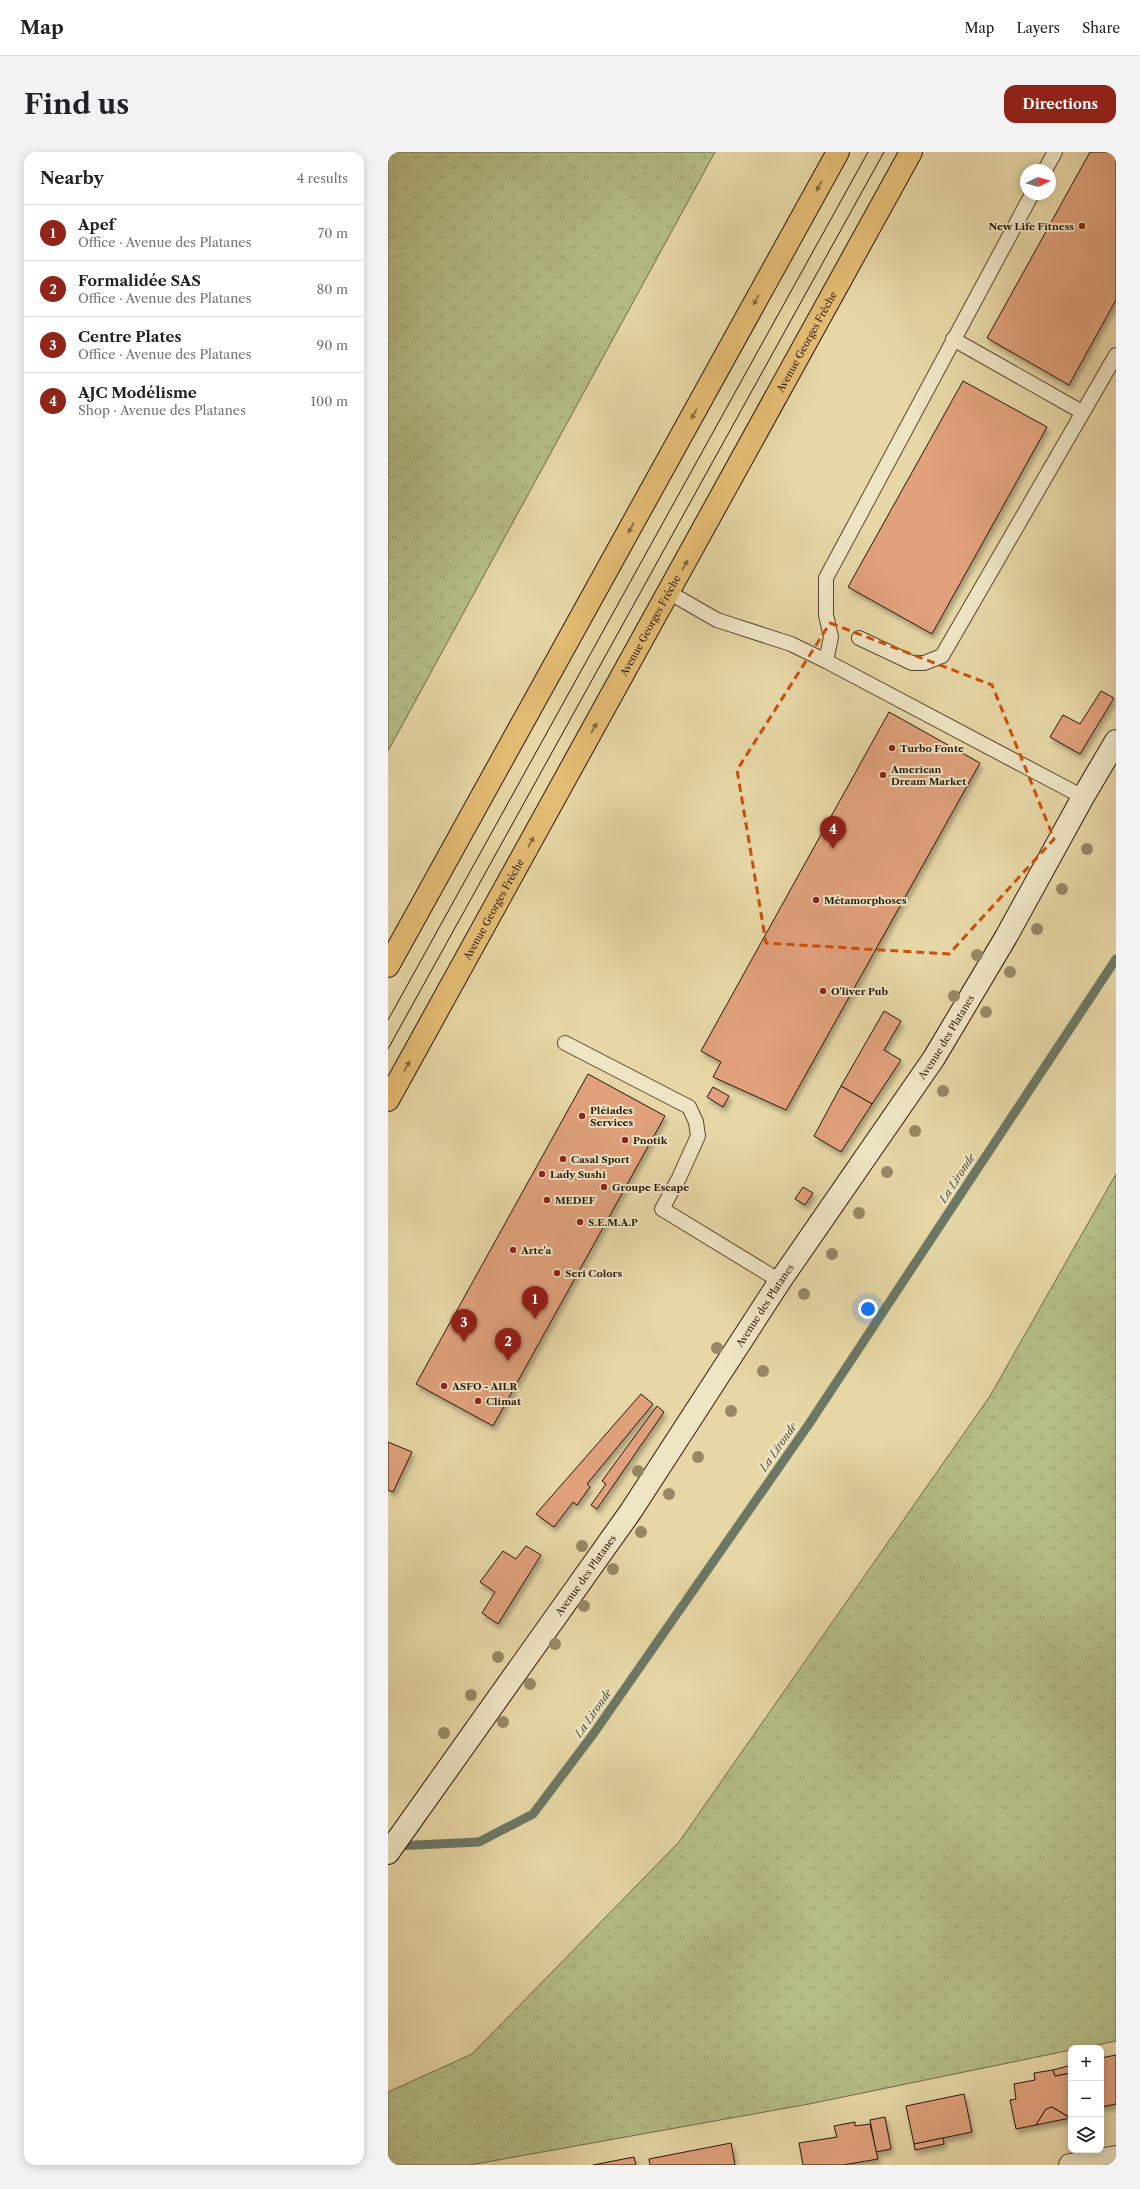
<!DOCTYPE html>
<html lang="en">
<head>
<meta charset="utf-8">
<style>
	:root { --surface:#fff; --page:#f2f2f2; --text:#202124; --muted:#757577; --line:#e0e0e0; --accent:#8f2418 }
	body { margin:0; font-family:"Libre Caslon Text",serif; background:var(--page); color:var(--text) }
	.controls { position:absolute; right:12px; bottom:12px; display:grid; overflow:hidden; border-radius:8px; box-shadow:0 2px 10px #0003 }
	.controls button { width:36px; height:36px; display:grid; place-items:center; padding:0; border:0; border-bottom:1px solid var(--line); background:var(--surface); color:var(--text); font:20px sans-serif }
	.compass { position:absolute; left:632px; top:12px; width:36px; height:36px; border-radius:50%; background:var(--surface); box-shadow:0 2px 10px #0003; rotate:85deg }
	.you { position:absolute; left:480px; top:1157px; width:14px; height:14px; margin:-10px; border:3px solid #fff; border-radius:50%; background:#1a73e8; box-shadow:0 0 0 6px #1a73e833 }
	.badge { display:grid; place-items:center; width:26px; height:26px; border-radius:50%; background:var(--accent); color:#fff; font-size:13px; font-weight:700 }
	.pin { position:absolute; translate:-50% -33px; filter:drop-shadow(0 1px 2px #0008) }
	.pin::after { content:''; position:absolute; top:21px; width:14px; height:12px; background:inherit; clip-path:polygon(0 0,100% 0,50% 100%) }
	.list { margin:0; padding:0; list-style:none }
	h2 { display:flex; justify-content:space-between; align-items:center; height:52px; margin:0; padding:0 16px; font-size:17px }
	h2 small { font-size:13px; font-weight:400; color:var(--muted) }
	.list li { display:grid; grid-template-columns:26px 1fr auto; gap:12px; align-items:center; box-sizing:border-box; height:56px; padding:0 16px; border-top:1px solid var(--line) }
	.list b { display:block; font-size:15px; white-space:nowrap }
	.list p { margin:0; font-size:13px; white-space:nowrap; color:var(--muted) }
	.list em { font-size:13px; font-style:normal; color:var(--muted) }
	.icon { flex:none; width:22px; height:22px; fill:none; stroke:currentColor; stroke-width:2; stroke-linecap:round; stroke-linejoin:round }
	.map { position:relative; flex:none; width:728px; height:2013px; overflow:hidden; border-radius:12px }
	header { display:flex; align-items:center; gap:24px; box-sizing:border-box; height:56px; padding:0 20px; background:var(--surface); border-bottom:1px solid var(--line) }
	header strong { font-size:19px }
	nav { display:flex; gap:22px; margin-inline-start:auto; font-size:14px }
	.intro { display:flex; align-items:center; justify-content:space-between; box-sizing:border-box; height:96px; padding:0 24px }
	h1 { margin:0; font-size:28px }
	.button { padding:10px 18px; border-radius:12px; background:var(--accent); color:#fff; font-size:14px; font-weight:700 }
	main { display:flex; gap:24px; padding:0 24px }
	aside { flex:1; background:var(--surface); border-radius:12px; box-shadow:0 2px 10px #0003 }
	.map>svg:first-child { display:block }
	.grass { fill:url(#grass-tufts); stroke:#6f6a48 }
	.lines { fill:none; stroke-linecap:round; stroke-linejoin:round }
	.stream { stroke:#6c7864; stroke-width:9 }
	.building { fill:#e0a17b; stroke:#291608; filter:url(#shadow) }
	.lane-casing { stroke:#584630; stroke-width:16 }
	.street-casing { stroke:#584630; stroke-width:24 }
	.secondary-casing { stroke:#291608; stroke-width:24 }
	.primary-casing { stroke:#291608; stroke-width:24 }
	.lane { stroke:#efe5c5; stroke-width:14 }
	.street { stroke:#efe5c5; stroke-width:22 }
	.secondary { stroke:#efe5c5; stroke-width:22 }
	.primary { stroke:#e4bc73; stroke-width:22 }
	.tram { stroke:#291608; stroke-width:1 }
	.tree { fill:#968864 }
	.oneway { fill:#86693e }
	.marked { fill:none; stroke:#cb4f0b; stroke-width:3; stroke-dasharray:8 5; stroke-linejoin:round }
	.poi-dot { fill:#8f2418; stroke:#efe5c5; stroke-width:1.5 }
	.labels { text-anchor:middle; stroke-width:4; stroke-linejoin:round; paint-order:stroke }
	.poi-label { font-size:10px; font-weight:bold; fill:#291608; stroke:#efe5c5; text-anchor:start }
	.street-label { font-size:10px; fill:#291608; stroke:#efe5c5 }
	.water-label { font-size:11px; font-style:italic; fill:#504f3e; stroke:#efe5c5 }
</style>
</head>
<body>
<header>
<strong>Map</strong>
<nav><a>Map</a><a>Layers</a><a>Share</a></nav>
</header>
<div class="intro"><h1>Find us</h1><a class="button">Directions</a></div>
<main>
<aside>
<h2>Nearby<small>4 results</small></h2>
<ul class="list">
<li><span class="badge">1</span><div><b>Apef</b><p>Office · Avenue des Platanes</p></div><em>70 m</em></li>
<li><span class="badge">2</span><div><b>Formalidée SAS</b><p>Office · Avenue des Platanes</p></div><em>80 m</em></li>
<li><span class="badge">3</span><div><b>Centre Plates</b><p>Office · Avenue des Platanes</p></div><em>90 m</em></li>
<li><span class="badge">4</span><div><b>AJC Modélisme</b><p>Shop · Avenue des Platanes</p></div><em>100 m</em></li>
</ul>
</aside>
<div class="map">
<svg width="728" height="2013" viewBox="0 0 728 2013">
	<defs>
		<pattern id="grass-tufts" width="24" height="20" patternUnits="userSpaceOnUse"><rect width="24" height="20" fill="#b5be87"/><path d="M3 7l-1-3M5 7V3M7 7l1-3M15 17l-1-3M17 17v-4M19 17l1-3" fill="none" stroke="#9ca373"/></pattern>
		<filter id="shadow"><feDropShadow dx="2.5" dy="4.5" stdDeviation="2" flood-color="#0004"/></filter>
	</defs>
	<rect width="100%" height="100%" fill="#e7d7a6"/>
	<filter id="stains"><feTurbulence type="fractalNoise" baseFrequency=".005" numOctaves="4"/><feColorMatrix values="0 0 0 0 .2 0 0 0 0 .09 0 0 0 0 .02 0 0 0 .5 -.17"/></filter>
	<radialGradient id="worn" r=".72"><stop offset=".6" stop-color="#630" stop-opacity="0"/><stop offset="1" stop-color="#630" stop-opacity=".3"/></radialGradient>
	<!-- grass -->
	<g class="grass">
		<path d="M0,0H327L0,599Z"/>
		<path d="M728,1022V1889L695,1896H683V1898L421,1952L82,2013H0V1940L84,1902L291,1690L602,1244Z"/>
	</g>
	<g class="lines">
		<!-- stream -->
		<path class="stream" d="M7,1694L91,1690L145,1662L206,1581L421,1272L728,807"/>
	</g>
	<!-- building -->
	<g class="building">
		<path d="M702,0H728V148L681,233L599,186Z"/>
		<path d="M575,229L659,275L544,482L460,435Z"/>
		<path d="M713,539L726,546L692,602L662,585L675,563L692,572Z"/>
		<path d="M501,560L592,611L398,958L325,925L333,910L313,899Z"/>
		<path d="M496,859L513,869L496,898L513,908L484,952L453,934Z"/>
		<path d="M200,922L277,964L105,1274L28,1232Z"/>
		<path d="M453,934L484,952L453,1000L426,984Z"/>
		<path d="M325,935L341,944L335,955L319,945Z"/>
		<path d="M415,1035L425,1041L417,1053L407,1047Z"/>
		<path d="M253,1242L265,1252L199,1332L202,1335L189,1353L185,1350L166,1375L148,1362Z"/>
		<path d="M269,1254L276,1260L209,1357L203,1353L218,1332L214,1329Z"/>
		<path d="M0,1290L24,1300L5,1340L0,1338Z"/>
		<path d="M138,1394L153,1403L110,1472L94,1461L107,1440L92,1430L115,1399L128,1407Z"/>
		<path d="M728,1903V1952L713,1955V1906Z"/>
		<path d="M680,1914H683V1966L664,1955L658,1957L648,1973L628,1977L622,1948L628,1947L626,1932L647,1928L646,1921L665,1918L667,1924L682,1921Z"/>
		<path d="M680,1914L682,1921L667,1924L665,1918Z"/>
		<path d="M576,1942L584,1980L526,1992L518,1954Z"/>
		<path d="M664,1955L682,1966L648,1973L658,1957Z"/>
		<path d="M497,1965L503,1997L488,2000L482,1968Z"/>
		<path d="M467,1970V1974L482,1972L490,2007L455,2013H415L411,1991L449,1985L446,1974Z"/>
		<path d="M555,1986L556,1992L527,1998L526,1992Z"/>
		<path d="M343,1991L347,2013H262L261,2007Z"/>
		<path d="M246,2005L248,2013H205Z"/>
	</g>
	<g class="lines">
		<defs>
			<g id="lane">
				<path d="M657,18L667,0"/>
				<path d="M565,187L694,260"/>
				<path d="M282,441L329,468L403,492L438,509L695,645"/>
				<path d="M471,486L524,511H536L554,504L728,203"/>
				<path d="M438,509L443,485L438,463V426L644,42"/>
				<path d="M177,891L301,955L308,970L310,984L291,1026L274,1057L392,1129"/>
			</g>
			<path id="street" d="M682,2013L728,2005"/>
			<g id="secondary">
				<path id="s1" d="M0,1701L243,1359L392,1129L546,906L618,785L695,645L728,589"/>
			</g>
			<g id="primary">
				<path d="M0,814L450,0"/>
				<path id="s2" d="M0,948L523,0"/>
			</g>
		</defs>
		<!-- lane casing -->
		<use href="#lane" class="lane-casing"/>
		<!-- street casing -->
		<use href="#street" class="street-casing"/>
		<!-- secondary casing -->
		<use href="#secondary" class="secondary-casing"/>
		<!-- primary casing -->
		<use href="#primary" class="primary-casing"/>
		<!-- lane -->
		<use href="#lane" class="lane"/>
		<!-- street -->
		<use href="#street" class="street"/>
		<!-- secondary -->
		<use href="#secondary" class="secondary"/>
		<!-- primary -->
		<use href="#primary" class="primary"/>
		<!-- tram -->
		<g class="tram">
			<path d="M0,868L480,0"/>
			<path d="M0,897L496,0"/>
		</g>
	</g>
	<!-- trees -->
	<g class="tree">
		<circle cx="699" cy="697" r="6"/>
		<circle cx="674" cy="737" r="6"/>
		<circle cx="649" cy="777" r="6"/>
		<circle cx="589" cy="803" r="6"/>
		<circle cx="622" cy="820" r="6"/>
		<circle cx="566" cy="844" r="6"/>
		<circle cx="598" cy="860" r="6"/>
		<circle cx="555" cy="939" r="6"/>
		<circle cx="527" cy="979" r="6"/>
		<circle cx="499" cy="1020" r="6"/>
		<circle cx="471" cy="1061" r="6"/>
		<circle cx="444" cy="1102" r="6"/>
		<circle cx="416" cy="1142" r="6"/>
		<circle cx="329" cy="1196" r="6"/>
		<circle cx="375" cy="1219" r="6"/>
		<circle cx="343" cy="1259" r="6"/>
		<circle cx="310" cy="1305" r="6"/>
		<circle cx="250" cy="1319" r="6"/>
		<circle cx="281" cy="1342" r="6"/>
		<circle cx="253" cy="1380" r="6"/>
		<circle cx="194" cy="1394" r="6"/>
		<circle cx="225" cy="1417" r="6"/>
		<circle cx="196" cy="1454" r="6"/>
		<circle cx="167" cy="1492" r="6"/>
		<circle cx="110" cy="1505" r="6"/>
		<circle cx="142" cy="1532" r="6"/>
		<circle cx="83" cy="1543" r="6"/>
		<circle cx="115" cy="1570" r="6"/>
		<circle cx="56" cy="1581" r="6"/>
	</g>
	<!-- one-way arrows -->
	<defs><path id="oneway-solid" d="M-6-.8H1V-3.2L6.5 0L1 3.2V.8H-6Z"/></defs>
	<g class="oneway">
		<use href="#oneway-solid" transform="translate(431 34) rotate(119)"/>
		<use href="#oneway-solid" transform="translate(368 148) rotate(119)"/>
		<use href="#oneway-solid" transform="translate(306 262) rotate(119)"/>
		<use href="#oneway-solid" transform="translate(243 376) rotate(119)"/>
		<use href="#oneway-solid" transform="translate(297 413) rotate(-61)"/>
		<use href="#oneway-solid" transform="translate(206 576) rotate(-61)"/>
		<use href="#oneway-solid" transform="translate(143 690) rotate(-61)"/>
		<use href="#oneway-solid" transform="translate(19 914) rotate(-61)"/>
	</g>
	<!-- marked area -->
	<path class="marked" d="M442,471L604,533L666,687L561,802L378,791L349,618Z"/>
	<!-- markers -->
	<g class="poi-dot">
		<circle cx="694" cy="74" r="4"/>
		<circle cx="504" cy="596" r="4"/>
		<circle cx="495" cy="623" r="4"/>
		<circle cx="428" cy="748" r="4"/>
		<circle cx="435" cy="839" r="4"/>
		<circle cx="194" cy="964" r="4"/>
		<circle cx="237" cy="988" r="4"/>
		<circle cx="175" cy="1007" r="4"/>
		<circle cx="154" cy="1022" r="4"/>
		<circle cx="216" cy="1035" r="4"/>
		<circle cx="159" cy="1048" r="4"/>
		<circle cx="192" cy="1070" r="4"/>
		<circle cx="125" cy="1098" r="4"/>
		<circle cx="169" cy="1121" r="4"/>
		<circle cx="56" cy="1234" r="4"/>
		<circle cx="90" cy="1249" r="4"/>
	</g>
	<g class="labels">
		<!-- poi labels -->
		<g class="poi-label">
			<text x="686" y="78" text-anchor="end">New Life Fitness</text>
			<text x="512" y="600">Turbo Fonte</text>
			<text x="503" y="621">American<tspan x="503" dy="12">Dream Market</tspan></text>
			<text x="436" y="752">Métamorphoses</text>
			<text x="443" y="843">O'liver Pub</text>
			<text x="202" y="962">Pléiades<tspan x="202" dy="12">Services</tspan></text>
			<text x="245" y="992">Pnotik</text>
			<text x="183" y="1011">Casal Sport</text>
			<text x="162" y="1026">Lady Sushi</text>
			<text x="224" y="1039">Groupe Escape</text>
			<text x="167" y="1052">MEDEF</text>
			<text x="200" y="1074">S.E.M.A.P</text>
			<text x="133" y="1102">Arte'a</text>
			<text x="177" y="1125">Seri Colors</text>
			<text x="64" y="1238">ASFO - AILR</text>
			<text x="98" y="1253">Climat</text>
		</g>
		<!-- street labels -->
		<g class="street-label">
			<text dy="4" stroke="none"><textPath href="#s2" startOffset="866">Avenue Georges Frêche</textPath></text>
			<text dy="4" stroke="none"><textPath href="#s2" startOffset="542">Avenue Georges Frêche</textPath></text>
			<text dy="4" stroke="none"><textPath href="#s2" startOffset="218">Avenue Georges Frêche</textPath></text>
			<text dy="4" stroke="none"><textPath href="#s1" startOffset="989">Avenue des Platanes</textPath></text>
			<text dy="4" stroke="none"><textPath href="#s1" startOffset="665">Avenue des Platanes</textPath></text>
			<text dy="4" stroke="none"><textPath href="#s1" startOffset="341">Avenue des Platanes</textPath></text>
		</g>
		<!-- water labels -->
		<g class="water-label">
			<text transform="translate(569 1026) rotate(-57)" y="4">La Lironde</text>
			<text transform="translate(390 1295) rotate(-55)" y="4">La Lironde</text>
			<text transform="translate(205 1561) rotate(-55)" y="4">La Lironde</text>
		</g>
	</g>
	<rect width="100%" height="100%" filter="url(#stains)"/>
	<rect width="100%" height="100%" fill="url(#worn)"/>
</svg>
<div class="controls">
<button>+</button>
<button>−</button>
<button><svg class="icon" aria-label="layers" viewBox="0 0 24 24"><path d="M12 4l9 5-9 5-9-5zM3 14l9 5 9-5"/></svg></button>
</div>
<svg class="compass" viewBox="-18 -18 36 36"><path d="M0-13l5 13h-10z" fill="#e53935"/><path d="M0 13l5-13h-10z" fill="#757577"/></svg>
<div class="you"></div>
<div class="pin badge" style="left:147px;top:1167px">1</div>
<div class="pin badge" style="left:120px;top:1209px">2</div>
<div class="pin badge" style="left:76px;top:1190px">3</div>
<div class="pin badge" style="left:445px;top:697px">4</div>
</div>
</main>
</body>
</html>
